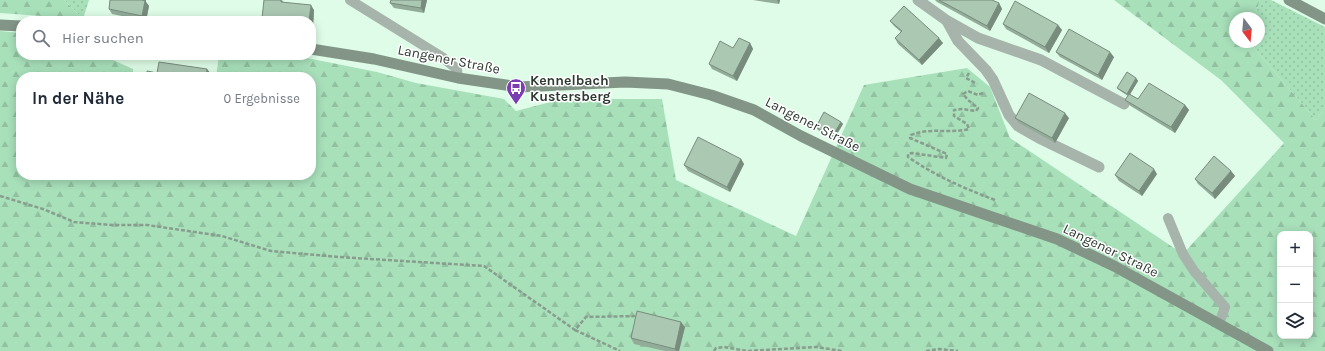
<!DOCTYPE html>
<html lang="de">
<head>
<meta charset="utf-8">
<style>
	:root { --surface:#fff; --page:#f2f2f3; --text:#1f2937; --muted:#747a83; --line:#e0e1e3 }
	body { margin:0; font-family:Karla,sans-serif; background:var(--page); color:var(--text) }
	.controls { position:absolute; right:12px; bottom:12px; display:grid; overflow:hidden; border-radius:8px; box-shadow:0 2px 10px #0003 }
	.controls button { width:36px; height:36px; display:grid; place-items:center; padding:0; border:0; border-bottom:1px solid var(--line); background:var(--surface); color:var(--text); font:20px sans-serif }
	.compass { position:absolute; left:1229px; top:12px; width:36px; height:36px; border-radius:50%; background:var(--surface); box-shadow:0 2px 10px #0003; rotate:164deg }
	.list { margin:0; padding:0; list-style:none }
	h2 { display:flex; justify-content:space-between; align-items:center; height:52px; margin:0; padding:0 16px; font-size:17px }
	h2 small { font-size:13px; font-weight:400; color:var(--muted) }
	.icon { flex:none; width:22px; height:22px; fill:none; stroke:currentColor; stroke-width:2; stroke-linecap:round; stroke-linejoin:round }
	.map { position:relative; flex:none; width:1325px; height:351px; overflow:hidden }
	.search { position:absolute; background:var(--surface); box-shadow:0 2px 10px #0003; left:16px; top:16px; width:300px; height:44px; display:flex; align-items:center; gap:10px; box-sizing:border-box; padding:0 14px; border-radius:16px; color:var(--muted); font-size:15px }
	.panel { position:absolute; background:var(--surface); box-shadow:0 2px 10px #0003; left:16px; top:72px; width:300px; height:108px; border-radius:16px }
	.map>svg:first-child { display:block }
	.grass { fill:url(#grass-dots) }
	.forest { fill:url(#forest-firs); fill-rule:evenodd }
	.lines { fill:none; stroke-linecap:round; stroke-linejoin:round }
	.path { stroke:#889d8e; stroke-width:2.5; stroke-dasharray:4 2; stroke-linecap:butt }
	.service { stroke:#a7b4ab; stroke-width:10 }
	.minor { stroke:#a7b4ab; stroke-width:11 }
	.secondary { stroke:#829587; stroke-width:11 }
	.wall { fill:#93ac9a }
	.shaded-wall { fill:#788c7d }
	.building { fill:#abc8b3; stroke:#788c7d }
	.labels { text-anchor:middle; stroke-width:3; stroke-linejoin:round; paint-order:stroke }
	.street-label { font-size:14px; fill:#2e3a31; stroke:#fff }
	.poi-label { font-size:14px; font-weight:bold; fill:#2e3a31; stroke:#fff; text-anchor:start }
</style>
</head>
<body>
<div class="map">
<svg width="1325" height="351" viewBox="0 0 1325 351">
	<defs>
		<pattern id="grass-dots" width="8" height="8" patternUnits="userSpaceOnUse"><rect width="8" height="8" fill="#a8e0ba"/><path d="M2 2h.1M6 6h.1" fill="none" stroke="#91c1a0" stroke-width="1.8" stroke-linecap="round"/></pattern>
		<pattern id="forest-firs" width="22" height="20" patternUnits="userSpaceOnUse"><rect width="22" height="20" fill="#a8e0ba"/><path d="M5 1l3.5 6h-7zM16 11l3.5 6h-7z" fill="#91c1a0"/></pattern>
	</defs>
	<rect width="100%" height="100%" fill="#defce7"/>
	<!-- grass -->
	<g class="grass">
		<path d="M64,0H89L83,19Z"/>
		<path d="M1260,0H1271L1325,27V107L1316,120L1249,42H1259V18H1254Z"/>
	</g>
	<!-- forest -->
	<g class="forest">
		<path d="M0,0H64L83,19L0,13Z"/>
		<path d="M1114,0H1260L1254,18H1235V42H1249L1316,120L1325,107V351H0V31L21,33V55H102L133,69V77H21V175H311V77H216L219,55H292L377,72L416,83L504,99L516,111L562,99H662L676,180L796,236L864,85L967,68L990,87L1010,138L1183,254L1284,143L1221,80ZM1280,234H1310V336H1280Z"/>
	</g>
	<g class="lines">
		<!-- path -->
		<g class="path">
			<path d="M969,73L966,78L977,84"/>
			<path d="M983,93L978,95L968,91L963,94L968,100L978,108L976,111L962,109L954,110V116L967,124L969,129C950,134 930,127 911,135L910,138L947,154L946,158L912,153L908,154V157C936,176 963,188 995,200L994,202"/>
			<path d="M0,196L43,209L74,222L112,225H147L222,236L271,251L339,257L484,266L575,330L586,317L638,316"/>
			<path d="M575,330L620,351"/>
			<path d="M714,351L716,348L724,347L747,351L816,347L842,351"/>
			<path d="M926,351L939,349L958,351"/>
		</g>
		<!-- service -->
		<g class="service">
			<path d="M350,0L442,57L457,69L458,78"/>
			<path d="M1168,218L1183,254L1194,271L1225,307L1219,324"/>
		</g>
		<!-- minor -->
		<g class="minor">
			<path d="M918,0L946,20L978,38L1041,60L1124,104"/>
			<path d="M947,21L958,41L986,70L993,80L1009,115L1018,126L1039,138L1099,167"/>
		</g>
		<!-- secondary -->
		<g class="secondary">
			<path d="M1289,0L1325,19"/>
			<path d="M0,25L21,26"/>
			<path d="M311,49L374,59L458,78L519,87L625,82L668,84L711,95L754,110L801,136L910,189L1057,239L1114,266L1268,351"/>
		</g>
	</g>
	<!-- wall -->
	<g class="wall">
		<path d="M110,0H146V2L149,6L146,21L112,14L109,9Z"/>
		<path d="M264,0H282L284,3L314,10L313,27H311V21H265L262,18Z"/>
		<path d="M427,0L424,13L394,8L390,3Z"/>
		<path d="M753,0H780L779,4Z"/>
		<path d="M935,0H992L999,3L1002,9L990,31L937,2Z"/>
		<path d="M890,21L943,43L922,65L898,44L895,38L901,32L894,26Z"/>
		<path d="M1003,24L1058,25L1062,30L1049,53L1006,29Z"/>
		<path d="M750,43L753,49L737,81L712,69L709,64L733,48Z"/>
		<path d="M1056,52L1114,57L1102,80L1060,57Z"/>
		<path d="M1136,78L1138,81L1130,94L1138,99L1185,105L1189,110L1175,133L1129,105L1125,100L1128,96L1119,90L1117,88Z"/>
		<path d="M1015,118H1069L1055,143L1019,123Z"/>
		<path d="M841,122L843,124L834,139L818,130L816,127Z"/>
		<path d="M741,159L744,164L730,192L688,171L684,165Z"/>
		<path d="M1231,171L1235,176L1215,199L1198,184L1195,179Z"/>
		<path d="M1157,174L1142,196L1119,181L1115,175Z"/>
		<path d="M685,327L679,351H665L634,344L631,338Z"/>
	</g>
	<!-- shaded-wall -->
	<g class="shaded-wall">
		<path d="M142,0H146V2L149,6L146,21L142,16Z"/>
		<path d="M422,0H427L424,13L421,8Z"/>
		<path d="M777,0H780L779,4Z"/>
		<path d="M999,3L1002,9L990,31L987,26Z"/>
		<path d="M311,5L314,10L313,27L311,24V21H309Z"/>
		<path d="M1058,25L1062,30L1049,53L1045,47Z"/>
		<path d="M939,38L943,43L922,65L919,60Z"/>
		<path d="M750,43L753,49L737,81L733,76Z"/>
		<path d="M1110,52L1114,57L1102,80L1098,75Z"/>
		<path d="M207,69L211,74V77H206Z"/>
		<path d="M1136,78L1138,81L1129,96L1127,94Z"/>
		<path d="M1185,105L1189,110L1175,133L1171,127Z"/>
		<path d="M1065,113L1069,118L1055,143L1052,138Z"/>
		<path d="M841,122L843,124L834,139L832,137Z"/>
		<path d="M741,159L744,164L730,192L727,187Z"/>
		<path d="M1154,169L1157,174L1142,196L1139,191Z"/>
		<path d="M1231,171L1235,176L1215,199L1212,193Z"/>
		<path d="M681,322L685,327L679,351H676L675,349Z"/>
	</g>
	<!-- building -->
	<g class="building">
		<path d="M110,0H142L145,1L142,16L109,9Z"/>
		<path d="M264,0H281V2L311,5L309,21L262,18Z"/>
		<path d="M391,0H422L421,8L390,3Z"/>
		<path d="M939,0H992L999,3L987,26Z"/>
		<path d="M1015,1L1058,25L1045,47L1003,24Z"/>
		<path d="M904,6L939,38L919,60L895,38L902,31L890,21Z"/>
		<path d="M1069,29L1110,52L1098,75L1056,52Z"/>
		<path d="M739,38L750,43L733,76L709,64L720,41L733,48Z"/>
		<path d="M159,62L207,69L206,77H147V71L157,73Z"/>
		<path d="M1127,72L1136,78L1127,94L1117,88Z"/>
		<path d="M1149,83L1185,105L1171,127L1125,100L1129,94L1138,99Z"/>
		<path d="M1029,93L1065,113L1052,138L1015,118Z"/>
		<path d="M824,112L841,122L832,137L816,127Z"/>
		<path d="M698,137L741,159L727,187L684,165Z"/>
		<path d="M1130,153L1154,169L1139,191L1115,175Z"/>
		<path d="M1214,156L1231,171L1212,193L1195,179Z"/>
		<path d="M637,311L681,322L675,349L631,338Z"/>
	</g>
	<!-- icons -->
	<defs>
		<symbol id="bus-pin" viewBox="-11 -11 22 30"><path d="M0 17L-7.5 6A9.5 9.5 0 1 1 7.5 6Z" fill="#7a3db2" stroke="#fff"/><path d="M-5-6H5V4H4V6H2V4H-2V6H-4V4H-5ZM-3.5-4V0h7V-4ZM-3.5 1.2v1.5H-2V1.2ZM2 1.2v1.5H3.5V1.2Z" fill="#fff"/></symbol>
	</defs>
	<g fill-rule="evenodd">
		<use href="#bus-pin" x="505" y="77" width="22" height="30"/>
	</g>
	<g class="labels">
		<!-- street labels -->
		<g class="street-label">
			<text transform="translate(449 59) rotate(11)" y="5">Langener Straße</text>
			<text transform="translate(813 124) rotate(27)" y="5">Langener Straße</text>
			<text transform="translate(1111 250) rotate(26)" y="5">Langener Straße</text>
		</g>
		<!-- poi labels -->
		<g class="poi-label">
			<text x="530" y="85">Kennelbach<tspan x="530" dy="16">Kustersberg</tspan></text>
		</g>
	</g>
</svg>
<div class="controls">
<button>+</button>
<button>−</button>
<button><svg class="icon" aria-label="layers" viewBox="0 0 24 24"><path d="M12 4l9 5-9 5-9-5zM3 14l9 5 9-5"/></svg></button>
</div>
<svg class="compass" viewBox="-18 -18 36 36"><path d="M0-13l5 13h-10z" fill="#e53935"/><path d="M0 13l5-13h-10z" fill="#747a83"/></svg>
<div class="search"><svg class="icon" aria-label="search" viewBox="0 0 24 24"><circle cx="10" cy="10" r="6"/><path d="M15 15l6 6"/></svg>Hier suchen</div>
<section class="panel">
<h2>In der Nähe<small>0 Ergebnisse</small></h2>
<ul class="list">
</ul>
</section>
</div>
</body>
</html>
